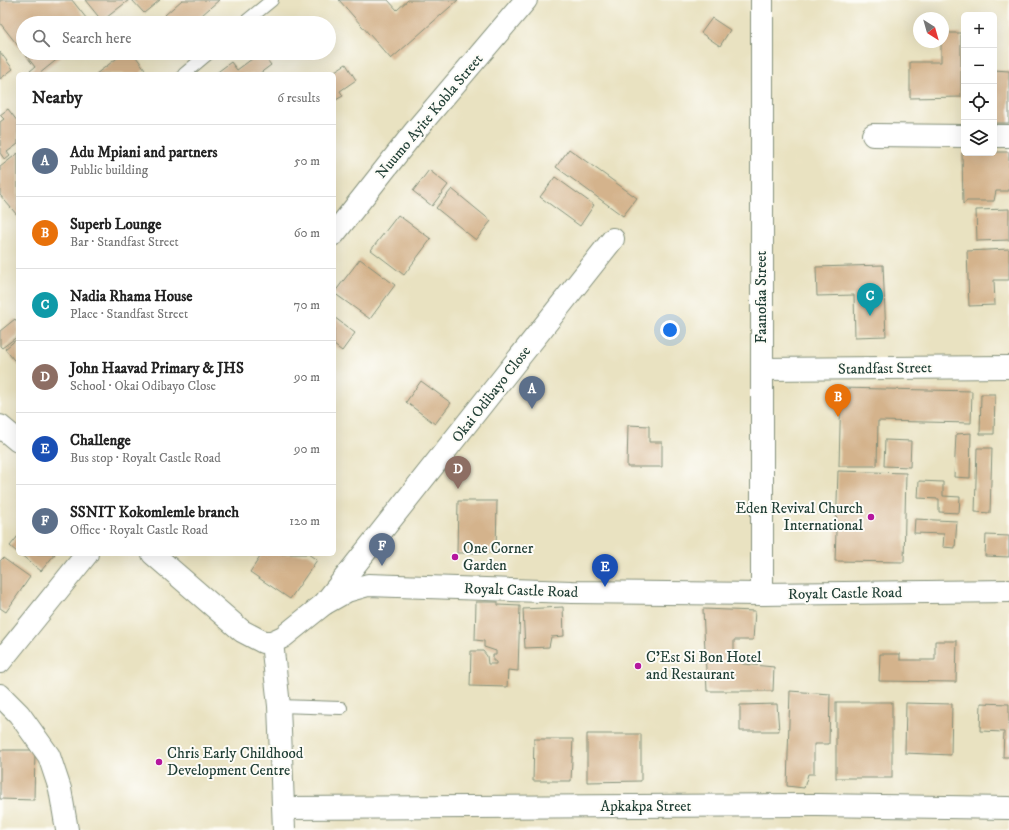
<!DOCTYPE html>
<html lang="en">
<head>
<meta charset="utf-8">
<style>
	:root { --surface:#fff; --page:#f2f2f2; --text:#222; --muted:#767676; --line:#e0e0e0; --accent:#b5179e }
	body { margin:0; font-family:"IM FELL DW Pica",serif; background:var(--page); color:var(--text) }
	.controls { position:absolute; right:12px; top:12px; display:grid; overflow:hidden; border-radius:6px; box-shadow:0 4px 16px #0002 }
	.controls button { width:36px; height:36px; display:grid; place-items:center; padding:0; border:0; border-bottom:1px solid var(--line); background:var(--surface); color:var(--text); font:20px sans-serif }
	.compass { position:absolute; left:913px; top:12px; width:36px; height:36px; border-radius:50%; background:var(--surface); box-shadow:0 4px 16px #0002; rotate:143deg }
	.you { position:absolute; left:670px; top:330px; width:14px; height:14px; margin:-10px; border:3px solid #fff; border-radius:50%; background:#1a73e8; box-shadow:0 0 0 6px #1a73e833 }
	.badge { display:grid; place-items:center; width:26px; height:26px; border-radius:50%; background:var(--accent); color:#fff; font-size:13px; font-weight:700 }
	.pin { position:absolute; translate:-50% -33px; filter:drop-shadow(0 1px 2px #0008) }
	.pin::after { content:''; position:absolute; top:21px; width:14px; height:12px; background:inherit; clip-path:polygon(0 0,100% 0,50% 100%) }
	.list { margin:0; padding:0; list-style:none }
	h2 { display:flex; justify-content:space-between; align-items:center; height:52px; margin:0; padding:0 16px; font-size:17px }
	h2 small { font-size:13px; font-weight:400; color:var(--muted) }
	.list li { display:grid; grid-template-columns:26px 1fr auto; gap:12px; align-items:center; box-sizing:border-box; height:72px; padding:0 16px; border-top:1px solid var(--line) }
	.list b { display:block; font-size:15px; white-space:nowrap }
	.list p { margin:0; font-size:13px; white-space:nowrap; color:var(--muted) }
	.list em { font-size:13px; font-style:normal; color:var(--muted) }
	.icon { flex:none; width:22px; height:22px; fill:none; stroke:currentColor; stroke-width:2; stroke-linecap:round; stroke-linejoin:round }
	.map { position:relative; flex:none; width:1009px; height:830px; overflow:hidden }
	.search { position:absolute; background:var(--surface); box-shadow:0 4px 16px #0002; left:16px; top:16px; width:320px; height:44px; display:flex; align-items:center; gap:10px; box-sizing:border-box; padding:0 14px; border-radius:22px; color:var(--muted); font-size:15px }
	.panel { position:absolute; background:var(--surface); box-shadow:0 4px 16px #0002; left:16px; top:72px; width:320px; height:484px; border-radius:6px }
	.map>svg:first-child { display:block }
	.building { fill:#d4b38c }
	.lines { fill:none; stroke-linecap:round; stroke-linejoin:round }
	.service-casing { stroke:#84907a; stroke-width:14 }
	.minor-casing { stroke:#84907a; stroke-width:24 }
	.tertiary-casing { stroke:#84907a; stroke-width:24 }
	.service { stroke:#fff; stroke-width:12 }
	.minor { stroke:#fff; stroke-width:22 }
	.tertiary { stroke:#fff; stroke-width:22 }
	.poi-dot { fill:#b5179e; stroke:#fdfcf7; stroke-width:1.5 }
	.labels { text-anchor:middle; stroke-width:4; stroke-linejoin:round; paint-order:stroke }
	.street-label { font-size:15px; fill:#1f3d34; stroke:#fdfcf7 }
	.poi-label { font-size:15px; fill:#1f3d34; stroke:#fdfcf7; text-anchor:start }
</style>
</head>
<body>
<div class="map">
<svg width="1009" height="830" viewBox="0 0 1009 830">
	<rect width="100%" height="100%" fill="#fdfcf7"/>
	<filter id="ink" filterUnits="userSpaceOnUse"><feTurbulence type="fractalNoise" baseFrequency=".025" numOctaves="2"/><feDisplacementMap in="SourceGraphic" scale="8" xChannelSelector="R" yChannelSelector="G"/><feConvolveMatrix kernelMatrix="1 2 1 2 8 2 1 2 1" color-interpolation-filters="sRGB"/></filter>
	<filter id="wash" filterUnits="userSpaceOnUse"><feTurbulence type="fractalNoise" baseFrequency=".012" numOctaves="4" result="noise"/><feDisplacementMap in="SourceGraphic" scale="16" xChannelSelector="R" yChannelSelector="G"/><feGaussianBlur stdDeviation="0.9" result="paint"/><feColorMatrix in="noise" values="0 0 0 0 0 0 0 0 0 0 0 0 0 0 0 0 0 1.4 0 .05"/><feComposite in="paint" operator="in"/></filter>
	<g filter="url(#wash)">
		<rect width="100%" height="100%" fill="#e9e2c1"/>
		<g id="blocks">
			<!-- building -->
			<g class="building">
				<path d="M0,0H72L90,23H23V52L0,23Z"/>
				<path d="M85,0H129L102,21Z"/>
				<path d="M132,0H160L144,13Z"/>
				<path d="M182,0H219L193,23H172L165,15Z"/>
				<path d="M339,0H388L397,10L408,0H458L391,59Z"/>
				<path d="M712,18L730,30L720,46L701,33Z"/>
				<path d="M943,33H961V97L910,98V62H941V42H943Z"/>
				<path d="M0,52L13,69L0,79Z"/>
				<path d="M24,53H65L39,74H33L30,71L35,67Z"/>
				<path d="M124,53H133L145,69L139,74H96Z"/>
				<path d="M260,53H262L271,65L259,74H215L231,62L237,70Z"/>
				<path d="M346,64L356,80L340,91L343,96L334,101V74H330Z"/>
				<path d="M994,70L1009,71V123H994Z"/>
				<path d="M8,109L18,122V144L7,152L10,156L5,160L0,153V122L4,119L0,115Z"/>
				<path d="M569,149L637,198L623,216L556,167Z"/>
				<path d="M994,152H1009V191H996L994,201H967L963,204L962,153Z"/>
				<path d="M18,153V215H17L0,195V167Z"/>
				<path d="M429,170L448,185L432,206L413,191Z"/>
				<path d="M555,177L594,205L580,226L540,197Z"/>
				<path d="M452,189L491,221L476,240L436,208Z"/>
				<path d="M1009,209V240L977,241L976,210Z"/>
				<path d="M398,215L431,239L404,275L371,250Z"/>
				<path d="M1009,249V280H994L995,305L969,306L967,251Z"/>
				<path d="M360,259L395,285L370,319L334,293Z"/>
				<path d="M883,265L886,336L855,337L854,295L817,296L816,267Z"/>
				<path d="M334,317L355,333L342,351L334,345Z"/>
				<path d="M15,319L18,323V336L2,348L0,346V331Z"/>
				<path d="M18,338V365L5,349Z"/>
				<path d="M421,381L451,403L435,424L406,402Z"/>
				<path d="M841,388L972,391L971,423L878,421L877,466H839Z"/>
				<path d="M981,394H995L994,434H980Z"/>
				<path d="M628,425L649,426V442H662V467H627Z"/>
				<path d="M971,433L970,478L954,477L956,434Z"/>
				<path d="M885,440L911,441L910,467L884,466Z"/>
				<path d="M977,448H992L990,513L975,512Z"/>
				<path d="M838,471L906,473L904,562L835,561Z"/>
				<path d="M919,481L943,482V496L960,497L959,513L939,512V499L918,498Z"/>
				<path d="M458,501H497L496,553H457Z"/>
				<path d="M915,519L957,521L955,548L943,547L944,534L914,533Z"/>
				<path d="M986,535L1009,536V557L985,556Z"/>
				<path d="M18,536V553L10,546Z"/>
				<path d="M20,554H55L41,571Z"/>
				<path d="M262,554H308L317,560L290,599L250,572Z"/>
				<path d="M3,558L30,577L6,612L0,608V561Z"/>
				<path d="M476,602H498V605L520,606L518,671L508,670L507,687L470,686L471,651H483L487,656L488,664H496V661H493V655H496V651L484,647V641L475,640Z"/>
				<path d="M563,607L564,636L551,637L549,647L525,648L523,609Z"/>
				<path d="M703,609L755,611L753,640H734V651H727L728,658L737,660L743,664L774,667L773,691H707Z"/>
				<path d="M935,641H957L956,682L879,681L880,654H900V660H935Z"/>
				<path d="M790,691L830,694L829,744H814V774H808L804,788L787,786Z"/>
				<rect x="836" y="702" width="56" height="76"/>
				<path d="M906,703L952,704L951,755L905,753Z"/>
				<path d="M981,703L1009,704V757H1003L1004,732L980,731Z"/>
				<path d="M777,704L779,731H740V705Z"/>
				<path d="M587,734H641V781L587,782Z"/>
				<path d="M534,739H573L571,781H533Z"/>
				<path d="M0,750H35L34,800L0,799Z"/>
			</g>
		</g>
	</g>
	<g filter="url(#ink)">
		<use href="#blocks" fill-opacity="0" stroke="#84907a" stroke-width="1"/>
		<g class="lines">
			<defs>
				<g id="service">
					<path d="M244,23L272,0"/>
					<path d="M184,74L209,53"/>
					<path d="M279,706L341,708"/>
				</g>
				<g id="minor">
					<path d="M762,0V594"/>
					<path d="M873,135L964,136"/>
					<path d="M994,136H1009"/>
					<path d="M334,234L415,131L526,0"/>
					<path d="M762,369L1009,367"/>
					<path d="M324,604L613,239"/>
					<path d="M272,642L279,706L284,830"/>
					<path d="M0,662L87,554"/>
					<path d="M0,695L19,714L49,756L60,789L67,830"/>
					<path d="M284,808L817,805L1009,808"/>
				</g>
				<g id="tertiary">
					<path d="M0,426L18,441"/>
					<path d="M153,554L242,631L263,642H272L283,637L324,604L347,591L368,585L572,592L762,594L1009,591"/>
				</g>
			</defs>
			<!-- service casing -->
			<use href="#service" class="service-casing"/>
			<!-- minor casing -->
			<use href="#minor" class="minor-casing"/>
			<!-- tertiary casing -->
			<use href="#tertiary" class="tertiary-casing"/>
			<!-- service -->
			<use href="#service" class="service"/>
			<!-- minor -->
			<use href="#minor" class="minor"/>
			<!-- tertiary -->
			<use href="#tertiary" class="tertiary"/>
		</g>
	</g>
	<!-- markers -->
	<g class="poi-dot">
		<circle cx="871" cy="517" r="4"/>
		<circle cx="455" cy="557" r="4"/>
		<circle cx="638" cy="666" r="4"/>
		<circle cx="159" cy="762" r="4"/>
	</g>
	<g class="labels">
		<!-- street labels -->
		<g class="street-label">
			<text transform="translate(429 116) rotate(-50)" y="5">Nuumo Ayite Kobla Street</text>
			<text transform="translate(761 297) rotate(-90)" y="5">Faanofaa Street</text>
			<text transform="translate(885 368) rotate(-1)" y="5">Standfast Street</text>
			<text transform="translate(491 394) rotate(-52)" y="5">Okai Odibayo Close</text>
			<text transform="translate(521 590) rotate(2)" y="5">Royalt Castle Road</text>
			<text transform="translate(845 593) rotate(-1)" y="5">Royalt Castle Road</text>
			<text x="646" y="811">Apkakpa Street</text>
		</g>
		<!-- poi labels -->
		<g class="poi-label">
			<text x="863" y="513" text-anchor="end">Eden Revival Church<tspan x="863" dy="17">International</tspan></text>
			<text x="463" y="553">One Corner<tspan x="463" dy="17">Garden</tspan></text>
			<text x="646" y="662">C'Est Si Bon Hotel<tspan x="646" dy="17">and Restaurant</tspan></text>
			<text x="167" y="758">Chris Early Childhood<tspan x="167" dy="17">Development Centre</tspan></text>
		</g>
	</g>
</svg>
<div class="controls">
<button>+</button>
<button>−</button>
<button><svg class="icon" aria-label="locate" viewBox="0 0 24 24"><circle cx="12" cy="12" r="6"/><path d="M12 2v4M12 18v4M2 12h4M18 12h4"/></svg></button>
<button><svg class="icon" aria-label="layers" viewBox="0 0 24 24"><path d="M12 4l9 5-9 5-9-5zM3 14l9 5 9-5"/></svg></button>
</div>
<svg class="compass" viewBox="-18 -18 36 36"><path d="M0-13l5 13h-10z" fill="#e53935"/><path d="M0 13l5-13h-10z" fill="#767676"/></svg>
<div class="you"></div>
<div class="pin badge" style="left:532px;top:409px;background:#5c6f8a">A</div>
<div class="pin badge" style="left:838px;top:417px;background:#e8710a">B</div>
<div class="pin badge" style="left:870px;top:316px;background:#0f9aa8">C</div>
<div class="pin badge" style="left:458px;top:489px;background:#8d6e63">D</div>
<div class="pin badge" style="left:605px;top:587px;background:#1a4fb4">E</div>
<div class="pin badge" style="left:382px;top:566px;background:#5c6f8a">F</div>
<div class="search"><svg class="icon" aria-label="search" viewBox="0 0 24 24"><circle cx="10" cy="10" r="6"/><path d="M15 15l6 6"/></svg>Search here</div>
<section class="panel">
<h2>Nearby<small>6 results</small></h2>
<ul class="list">
<li><span class="badge" style="background:#5c6f8a">A</span><div><b>Adu Mpiani and partners</b><p>Public building</p></div><em>50 m</em></li>
<li><span class="badge" style="background:#e8710a">B</span><div><b>Superb Lounge</b><p>Bar · Standfast Street</p></div><em>60 m</em></li>
<li><span class="badge" style="background:#0f9aa8">C</span><div><b>Nadia Rhama House</b><p>Place · Standfast Street</p></div><em>70 m</em></li>
<li><span class="badge" style="background:#8d6e63">D</span><div><b>John Haavad Primary &amp; JHS</b><p>School · Okai Odibayo Close</p></div><em>90 m</em></li>
<li><span class="badge" style="background:#1a4fb4">E</span><div><b>Challenge</b><p>Bus stop · Royalt Castle Road</p></div><em>90 m</em></li>
<li><span class="badge" style="background:#5c6f8a">F</span><div><b>SSNIT Kokomlemle branch</b><p>Office · Royalt Castle Road</p></div><em>120 m</em></li>
</ul>
</section>
</div>
</body>
</html>
